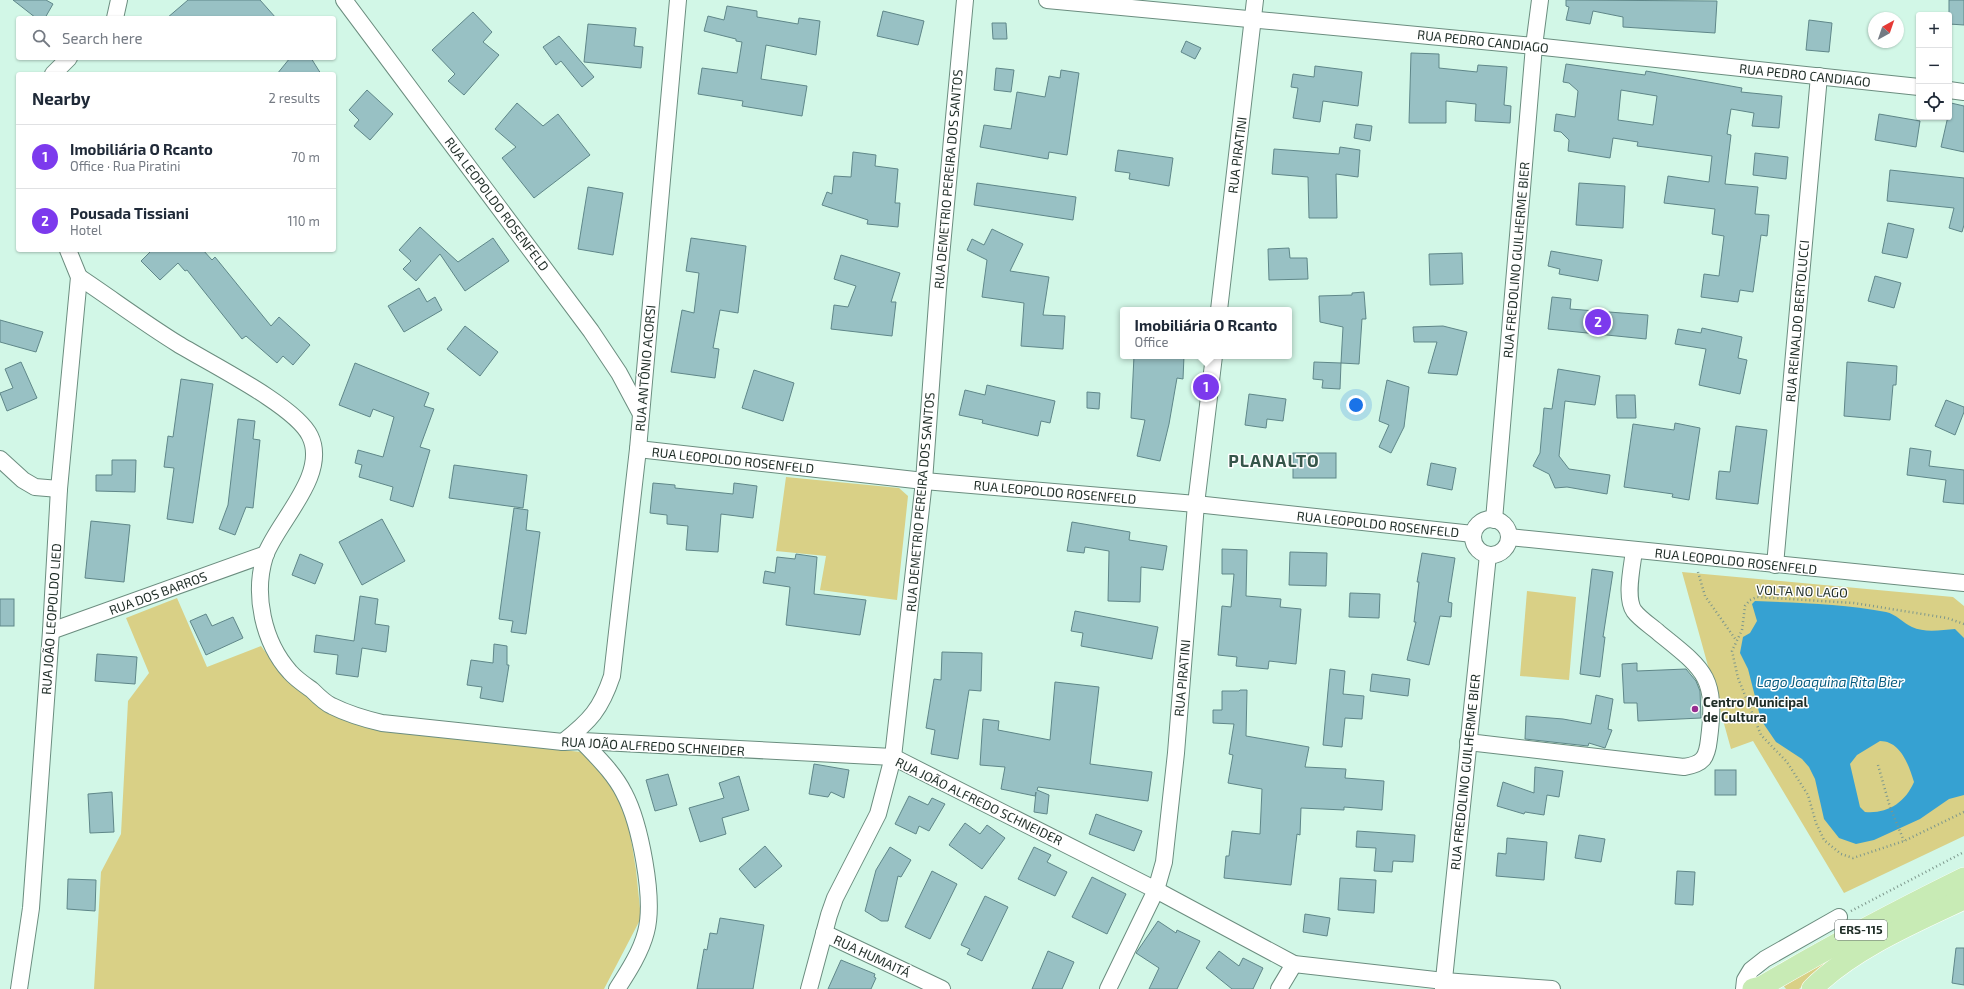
<!DOCTYPE html>
<html lang="en">
<head>
<meta charset="utf-8">
<style>
	:root { --surface:#fff; --page:#f6f6f7; --text:#1f2937; --muted:#747a83; --line:#e0e1e3; --accent:#7c3aed }
	body { margin:0; font-family:"Exo 2",sans-serif; background:var(--page); color:var(--text) }
	.controls { position:absolute; right:12px; top:12px; display:grid; overflow:hidden; border-radius:4px; box-shadow:0 1px 3px #0004 }
	.controls button { width:36px; height:36px; display:grid; place-items:center; padding:0; border:0; border-bottom:1px solid var(--line); background:var(--surface); color:var(--text); font:20px sans-serif }
	.compass { position:absolute; left:1868px; top:12px; width:36px; height:36px; border-radius:50%; background:var(--surface); box-shadow:0 1px 3px #0004; rotate:40deg }
	.you { position:absolute; left:1356px; top:405px; width:14px; height:14px; margin:-10px; border:3px solid #fff; border-radius:50%; background:#1a73e8; box-shadow:0 0 0 6px #1a73e833 }
	.badge { display:grid; place-items:center; width:26px; height:26px; border-radius:50%; background:var(--accent); color:#fff; font-size:13px; font-weight:700 }
	.pin { position:absolute; translate:-50% -50%; border:2px solid #fff; box-shadow:0 1px 4px #0006 }
	.popup { position:absolute; left:1120px; top:307px; width:172px; height:52px; box-sizing:border-box; display:grid; place-content:center; border-radius:4px; background:var(--surface); filter:drop-shadow(0 1px 3px #0005); font-size:13px; white-space:nowrap; color:var(--muted) }
	.popup b { font-size:15px; color:var(--text) }
	.popup::after { content:''; position:absolute; left:50%; top:100%; margin-left:-8px; border:8px solid transparent; border-top-color:var(--surface) }
	.list { margin:0; padding:0; list-style:none }
	h2 { display:flex; justify-content:space-between; align-items:center; height:52px; margin:0; padding:0 16px; font-size:17px }
	h2 small { font-size:13px; font-weight:400; color:var(--muted) }
	.list li { display:grid; grid-template-columns:26px 1fr auto; gap:12px; align-items:center; box-sizing:border-box; height:64px; padding:0 16px; border-top:1px solid var(--line) }
	.list b { display:block; font-size:15px; white-space:nowrap }
	.list p { margin:0; font-size:13px; white-space:nowrap; color:var(--muted) }
	.list em { font-size:13px; font-style:normal; color:var(--muted) }
	.icon { flex:none; width:22px; height:22px; fill:none; stroke:currentColor; stroke-width:2; stroke-linecap:round; stroke-linejoin:round }
	.map { position:relative; flex:none; width:1964px; height:989px; overflow:hidden }
	.search { position:absolute; background:var(--surface); box-shadow:0 1px 3px #0004; left:16px; top:16px; width:320px; height:44px; display:flex; align-items:center; gap:10px; box-sizing:border-box; padding:0 14px; border-radius:4px; color:var(--muted); font-size:15px }
	.panel { position:absolute; background:var(--surface); box-shadow:0 1px 3px #0004; left:16px; top:72px; width:320px; height:180px; border-radius:4px }
	.map>svg:first-child { display:block }
	.green { fill:#d9d086 }
	.water { fill:#36a1d2; fill-rule:evenodd }
	.building { fill:#98c1c4; stroke:#5f8789; fill-rule:evenodd }
	.lines { fill:none; stroke-linecap:round; stroke-linejoin:round }
	.minor-casing { stroke:#6b8d7f; stroke-width:18 }
	.major-casing { stroke:#fff; stroke-width:22 }
	.path { stroke:#7d978c; stroke-width:2.5; stroke-dasharray:1 3; stroke-linecap:butt }
	.minor { stroke:#fff; stroke-width:16 }
	.major { stroke:#c8ebb5; stroke-width:21 }
	.poi-dot { fill:#972e91; stroke:#fff; stroke-width:1.5 }
	.labels { text-anchor:middle; stroke-width:3; stroke-linejoin:round; paint-order:stroke }
	.shield { fill:#fff; stroke:#626c68; stroke-width:1 }
	.shield-label { font-size:12px; font-weight:bold; fill:#1f2d27 }
	.street-label { font-size:13px; fill:#1f2d27; stroke:#fff }
	.poi-label { font-size:13px; font-weight:bold; fill:#1f2d27; stroke:#fff; text-anchor:start }
	.water-label { font-size:14px; font-style:italic; fill:#0a5d7f; stroke:#fff }
	.district-label { font-size:17px; font-weight:bold; letter-spacing:1px; fill:#36564a; stroke:#fff }
</style>
</head>
<body>
<div class="map">
<svg width="1964" height="989" viewBox="0 0 1964 989">
	<rect width="100%" height="100%" fill="#d2f7e7"/>
	<!-- green -->
	<g class="green">
		<path d="M786,477L899,488L908,496L897,600L820,590L826,556L776,551Z"/>
		<path d="M1682,572L1953,597L1964,606V836L1844,893L1753,741L1731,749Z"/>
		<path d="M1527,591L1576,597L1569,680L1520,676Z"/>
		<path d="M177,598L207,667L261,646L287,681L321,707L347,721L380,731L581,752L604,775L621,800L629,826L636,870L641,918L604,989H94L101,872L121,834L128,701L149,673L126,618Z"/>
		<path d="M1853,944L1799,989H1786L1783,985Z"/>
	</g>
	<!-- water -->
	<path class="water" d="M1755,601C1799,603 1843,604 1886,612C1896,614 1903,623 1912,627C1924,633 1942,630 1955,629L1964,638V795L1949,799L1920,819L1874,840L1856,844L1839,838L1824,819L1815,779L1809,767L1802,759L1776,742L1761,720L1748,669L1740,653L1743,637L1750,633L1757,621L1752,604ZM1880,741C1901,741 1909,766 1914,782C1905,803 1887,814 1865,812L1860,807L1850,764L1857,755Z"/>
	<!-- building -->
	<g class="building">
		<path d="M13,0H46L53,4L45,18H36Z"/>
		<path d="M188,0H260L276,18H167Z"/>
		<path d="M1566,0L1717,1L1715,33L1623,27V17L1593,11L1590,24L1566,20L1569,7L1566,6Z"/>
		<path d="M1949,0H1964V25L1949,24Z"/>
		<path d="M727,6L757,11V17L798,24L799,18L820,21L816,55L766,45L761,79L807,86L802,116L742,106L743,101L698,94L702,68L737,73L742,42L736,41V39L704,31L708,16L724,20Z"/>
		<path d="M883,11L924,21L918,45L877,36Z"/>
		<path d="M473,12L492,32L483,42L499,55L464,95L448,81L455,74L432,50Z"/>
		<path d="M1809,20L1832,23L1829,52L1806,50Z"/>
		<path d="M992,23H1006L1007,39H993Z"/>
		<path d="M588,24L636,28L634,46L643,47L641,68L584,62Z"/>
		<path d="M559,36L594,77L582,87L561,61L556,65L543,47Z"/>
		<path d="M1186,41L1201,48L1195,59L1181,52Z"/>
		<path d="M1411,53L1439,54V68L1477,72L1478,65L1507,67L1504,105L1511,106L1510,123L1475,121L1476,104L1446,101V123H1409Z"/>
		<path d="M290,58H311L321,74H277Z"/>
		<path d="M1566,64L1645,75L1646,71L1742,88L1741,92L1782,96L1779,128L1752,126L1754,113L1731,109L1727,134L1731,135L1725,184L1758,187L1755,214L1769,215L1767,236L1761,235L1753,292L1740,290L1738,302L1701,297L1704,274L1719,276L1724,236L1712,234L1715,209L1664,203L1668,176L1709,182L1712,156L1637,146L1638,142L1613,138L1610,158L1568,151L1569,140L1561,132L1554,131L1556,114L1575,117L1578,91L1569,83L1563,82ZM1621,90L1657,96L1653,125L1618,120Z"/>
		<path d="M1315,66L1362,72L1358,106L1323,101L1320,122L1293,118L1298,88L1291,87L1293,74L1314,77Z"/>
		<path d="M996,68L1014,70L1011,92L994,90Z"/>
		<path d="M1061,70L1079,73L1067,155L1049,152L1048,159L980,147L984,125L1011,129L1017,92L1045,97L1049,76L1060,78Z"/>
		<path d="M367,90L393,114L370,140L354,126L359,120L349,110Z"/>
		<path d="M517,103L543,126L558,114L590,155L534,198L502,158L516,147L495,129Z"/>
		<path d="M1951,103L1964,106V152L1941,147Z"/>
		<path d="M1879,114L1920,121L1916,147L1875,140Z"/>
		<path d="M1356,124L1372,126L1370,141L1354,138Z"/>
		<path d="M1340,147L1360,150L1358,177L1336,174L1337,218H1309L1308,177L1272,174L1274,149L1339,154Z"/>
		<path d="M1118,150L1173,158L1169,186L1129,179L1130,173L1115,171Z"/>
		<path d="M853,152L876,155L875,166L898,169L895,203H900L898,227L867,224L868,220L822,205L827,192L832,194L834,176L851,177Z"/>
		<path d="M1755,153L1788,157L1786,179L1753,175Z"/>
		<path d="M1890,170L1964,178V225L1962,232L1949,228L1954,208L1887,201Z"/>
		<path d="M977,183L1076,197L1073,220L974,205Z"/>
		<path d="M1579,183L1625,186L1623,228L1576,225Z"/>
		<path d="M588,187L623,193L613,255L578,249Z"/>
		<path d="M1888,223L1914,229L1907,258L1882,253Z"/>
		<path d="M420,227L458,262L493,238L509,261L465,291L440,254L416,281L403,269L411,261L399,250Z"/>
		<path d="M992,229L1023,244L1010,271L1049,277L1043,315L1065,316L1063,349L1021,346L1024,303L982,297L987,260L967,250L972,239L984,245Z"/>
		<path d="M691,238L746,246L738,313L720,310L713,348L719,349L715,378L671,372L682,310L694,313L699,273L686,271Z"/>
		<path d="M1289,248L1290,258H1307L1308,279L1269,280L1268,249Z"/>
		<path d="M152,250H203L212,260L215,257L271,326L279,317L310,345L293,365L283,356L277,363L246,336L242,339L187,270L185,271L178,263L160,280L141,261Z"/>
		<path d="M1551,251L1602,260L1598,281L1559,274L1560,269L1548,266Z"/>
		<path d="M1462,253L1463,284L1430,285L1429,254Z"/>
		<path d="M841,255L900,273L891,302H896L892,336L831,329L834,305L848,307L856,286L834,279Z"/>
		<path d="M1875,276L1901,283L1894,308L1868,301Z"/>
		<path d="M419,288L427,302L435,297L442,310L404,332L388,306Z"/>
		<path d="M1364,292L1366,319H1362L1359,364L1341,363L1343,327L1320,322L1319,296L1352,295V293Z"/>
		<path d="M1552,297L1571,299L1570,309L1648,315L1646,339L1548,329Z"/>
		<path d="M0,320L43,332L36,352L0,342Z"/>
		<path d="M465,326L498,352L480,376L447,349Z"/>
		<path d="M1443,326L1467,332L1457,375L1428,373L1437,342H1414L1413,327Z"/>
		<path d="M1702,328L1742,337L1738,358L1747,360L1740,394L1699,385L1706,349L1675,344L1678,329L1701,333Z"/>
		<path d="M1134,356H1184L1183,379L1177,378L1169,424L1160,461L1137,456L1145,420L1131,418Z"/>
		<path d="M21,362L37,398L7,411L0,393L13,388L5,369Z"/>
		<path d="M1314,362L1341,363L1340,389L1322,388L1323,380L1313,379Z"/>
		<path d="M1847,362L1897,366L1896,385H1893L1890,420L1844,416Z"/>
		<path d="M355,363L429,393L424,406L434,409L420,447L430,450L413,507L390,500L393,487L359,477L362,465L355,463L358,450L383,457L394,417L373,409L370,417L339,405Z"/>
		<path d="M1558,369L1600,376L1595,405L1565,401L1559,456L1569,469L1610,475L1607,494L1567,487L1555,488L1549,474L1533,466L1540,453L1544,408L1552,409Z"/>
		<path d="M754,370L794,383L783,421L742,408Z"/>
		<path d="M181,379L213,384L193,523L167,519L174,468L164,467L168,436L173,437Z"/>
		<path d="M1387,380L1409,387L1404,427L1391,453L1379,447L1389,425L1379,421Z"/>
		<path d="M987,385L1055,401L1050,423L1041,421L1038,436L982,423L983,420L959,415L965,390L985,395Z"/>
		<path d="M1087,392L1100,393L1099,409L1087,408Z"/>
		<path d="M1249,394L1286,399L1283,421L1267,419L1266,428L1245,425Z"/>
		<path d="M1616,395H1635L1636,418H1617Z"/>
		<path d="M1946,400L1964,407V412L1955,435L1935,426Z"/>
		<path d="M238,419L255,421L253,439L260,440L253,508L246,507L235,535L219,529L228,505Z"/>
		<path d="M1675,423L1700,428L1689,500L1672,497L1673,494L1624,487L1633,424L1674,430Z"/>
		<path d="M1736,426L1767,430L1758,504L1716,499L1719,471L1730,472Z"/>
		<path d="M1910,448L1931,451L1929,466L1964,470V504L1943,502L1946,480L1907,475Z"/>
		<rect x="1293" y="453" width="43" height="25"/>
		<path d="M112,460H136L135,492L96,491V475H112Z"/>
		<path d="M1431,463L1456,468L1452,490L1427,485Z"/>
		<path d="M454,465L527,475L523,508L449,498Z"/>
		<path d="M653,483L675,485V488L733,494L734,483L757,486L753,518L721,514L718,552L686,550L688,526L667,524V515L650,513Z"/>
		<path d="M514,508L528,510L526,530L540,532L526,634L511,632L513,621L499,619Z"/>
		<path d="M382,519L405,561L362,585L339,542Z"/>
		<path d="M91,521L130,525L124,582L85,578Z"/>
		<path d="M1072,522L1130,532L1129,540L1167,546L1163,570L1141,567L1140,602L1108,601L1109,551L1085,547L1084,553L1067,551Z"/>
		<path d="M1222,549L1247,550L1246,596L1281,599L1280,607L1301,609L1296,664L1269,661L1268,669L1236,666L1237,657L1218,655L1222,606L1231,607L1234,574H1222Z"/>
		<path d="M1290,552L1327,553L1326,586L1289,585Z"/>
		<path d="M1422,553L1455,558L1448,602L1452,603L1451,617L1440,616L1429,665L1407,660L1416,622H1414L1419,582H1417Z"/>
		<path d="M300,554L323,564L315,584L292,575Z"/>
		<path d="M796,554L817,557L814,594L866,600L860,635L786,625L790,587L763,583L765,571L775,573L777,557L795,559Z"/>
		<path d="M1592,569L1613,572L1603,637H1605L1600,677L1580,674Z"/>
		<path d="M1350,593L1380,594L1379,618L1349,617Z"/>
		<path d="M360,596L378,599L375,624L389,626L386,652L362,648L358,677L336,674L338,655L314,652L316,635L354,641Z"/>
		<rect x="0" y="599" width="14" height="27"/>
		<path d="M1075,611L1158,627L1152,659L1081,646L1083,633L1071,631Z"/>
		<path d="M206,614L212,626L233,617L243,638L206,655L190,621Z"/>
		<path d="M494,644L507,646V665H509L503,702L480,698L482,687L467,685L471,660L493,663Z"/>
		<path d="M942,652L982,653L981,691L969,690L958,759L931,754L935,730L926,728L934,679L941,680Z"/>
		<path d="M97,654L137,657L135,684L95,681Z"/>
		<path d="M1637,663V671L1686,669L1696,681L1700,691L1701,718L1638,721L1637,703H1624L1622,664Z"/>
		<path d="M1330,669L1345,671L1343,694L1364,696L1362,719L1345,718L1342,747L1323,745Z"/>
		<path d="M1372,674L1410,679L1408,696L1370,691Z"/>
		<path d="M1055,682L1099,687L1090,764L1152,772L1148,801L1038,787L1037,790L1049,795L1047,814L1034,812L1036,792L1035,796L1001,789L1005,767L980,765L983,719L999,721L998,730L1050,740Z"/>
		<path d="M1240,690H1247L1246,736L1309,747L1305,767L1346,769L1345,778L1384,781L1382,810L1344,807V810L1301,808L1300,835L1297,834L1291,885L1224,878L1226,856H1229L1232,831L1260,834L1262,789L1228,783L1233,755L1229,754L1234,724L1213,723V710H1222V691H1239Z"/>
		<path d="M1596,695L1613,699L1608,729L1612,730L1605,748L1589,743L1588,746L1525,739L1526,716L1563,719L1591,724Z"/>
		<path d="M814,764L849,770L844,798L831,792L828,797L809,794Z"/>
		<path d="M1535,767L1563,771L1559,797L1547,795L1544,815L1525,812L1524,814L1497,806L1503,782L1534,793Z"/>
		<rect x="1715" y="770" width="21" height="25"/>
		<path d="M668,774L677,805L655,811L646,780Z"/>
		<path d="M739,776L749,810L722,818L726,834L700,842L689,808L724,798L719,783Z"/>
		<path d="M112,792L114,832L90,833L88,794Z"/>
		<path d="M909,796L928,805L932,798L945,804L929,831L919,826L916,834L895,824Z"/>
		<path d="M1096,814L1142,831L1134,851L1089,834Z"/>
		<path d="M965,823L980,834L987,825L1005,838L982,869L949,845Z"/>
		<path d="M1357,831L1415,835L1413,862L1393,861L1392,872L1374,871L1376,848L1356,847Z"/>
		<path d="M1579,835L1605,839L1601,862L1575,858Z"/>
		<path d="M1507,838L1547,842L1544,880L1496,876L1498,853L1506,854Z"/>
		<path d="M765,846L782,866L755,888L739,869Z"/>
		<path d="M890,847L911,860L901,877L898,876L888,921H881L865,911L876,870Z"/>
		<path d="M1034,847L1051,855L1047,862L1067,872L1055,896L1018,879Z"/>
		<path d="M932,871L957,884L930,939L905,927Z"/>
		<path d="M1677,871L1695,872L1693,905L1675,904Z"/>
		<path d="M1092,877L1126,894L1107,934L1072,917Z"/>
		<path d="M1340,878L1376,880L1374,913L1338,910Z"/>
		<path d="M68,879L96,880L95,911L67,909Z"/>
		<path d="M985,896L1008,907L982,961L967,954L970,949L961,945Z"/>
		<path d="M1305,914L1330,918L1327,936L1303,932Z"/>
		<path d="M720,918L764,925L753,989H697L704,949L707,950L710,933L717,934Z"/>
		<path d="M1158,921L1176,933L1177,930L1200,941L1177,989H1149L1159,968L1136,953Z"/>
		<path d="M1956,948H1964V985L1952,983Z"/>
		<path d="M1048,951L1074,962L1062,989H1032Z"/>
		<path d="M1219,951L1239,966L1243,958L1263,968L1253,989H1232L1206,968Z"/>
		<path d="M841,960L875,974L874,977L876,978L871,989H828Z"/>
	</g>
	<g class="lines">
		<defs>
			<g id="minor">
				<path d="M344,0L591,331L619,373L641,414"/>
				<path d="M1047,0L1534,46L1919,87"/>
				<path d="M115,18L119,0"/>
				<path d="M53,74L69,58"/>
				<path d="M1949,90L1964,92"/>
				<path d="M79,277C112,299 144,323 178,344C209,363 296,406 310,436C329,475 277,522 265,556C253,594 263,642 290,672C296,679 305,685 312,690C318,696 325,703 332,706C348,714 365,719 382,723L563,742L582,741L893,757L1156,890L1294,964L1444,981L1552,989"/>
				<path d="M1219,310L1255,0"/>
				<path d="M638,449L924,481L1196,504L1473,534"/>
				<path d="M0,459L23,480L35,487L59,489"/>
				<circle cx="1491" cy="537" r="18"/>
				<path d="M1494,520L1534,46L1540,0"/>
				<path d="M1509,537L1964,583"/>
				<path d="M1775,565L1819,76"/>
				<path d="M51,631L266,554"/>
				<path d="M582,741C597,757 614,773 624,793C640,823 655,899 646,932C641,952 628,972 617,989"/>
				<path d="M563,742C590,721 601,709 612,676L638,449L678,0"/>
				<path d="M1468,742L1684,767C1703,764 1707,758 1709,739C1717,677 1705,670 1659,633C1651,626 1640,619 1634,611C1625,598 1632,567 1634,551"/>
				<path d="M824,933L942,989"/>
				<path d="M19,989L31,908L51,631L59,489L79,277L68,250"/>
				<path d="M809,989L829,915L835,898L878,814L893,757L924,481L938,289L965,0"/>
				<path d="M1108,989L1156,890L1164,862L1176,753L1196,504L1214,356"/>
				<path d="M1279,989L1294,964"/>
				<path d="M1443,989L1488,555"/>
				<path d="M1744,989L1745,980L1751,970L1765,959L1839,917"/>
			</g>
			<g id="major">
				<path d="M1753,989L1761,987C1827,948 1895,912 1964,878"/>
				<path d="M1812,989C1852,949 1913,923 1964,899"/>
			</g>
		</defs>
		<!-- minor casing -->
		<use href="#minor" class="minor-casing"/>
		<!-- major casing -->
		<use href="#major" class="major-casing"/>
		<!-- path -->
		<g class="path">
			<path d="M1698,572L1705,596L1736,640"/>
			<path d="M1964,624L1947,618L1854,603L1757,597L1750,600L1745,606L1742,630L1732,651L1738,678L1761,735L1787,762L1808,795L1816,823L1824,840L1841,854L1853,858L1904,841L1964,812"/>
			<path d="M1878,765L1890,807L1904,841"/>
			<path d="M1851,911L1964,852"/>
		</g>
		<!-- minor -->
		<use href="#minor" class="minor"/>
		<!-- major -->
		<use href="#major" class="major"/>
	</g>
	<!-- markers -->
	<circle class="poi-dot" cx="1695" cy="709" r="4"/>
	<g class="labels">
		<!-- shield labels -->
		<rect class="shield" x="1835" y="920" width="52" height="20" rx="3"/>
		<g class="shield-label">
			<text x="1861" y="934">ERS-115</text>
		</g>
		<!-- street labels -->
		<g class="street-label">
			<text transform="translate(1483 41) rotate(6)" y="5">RUA PEDRO CANDIAGO</text>
			<text transform="translate(1805 75) rotate(6)" y="5">RUA PEDRO CANDIAGO</text>
			<text transform="translate(1237 155) rotate(-83)" y="5">RUA PIRATINI</text>
			<text transform="translate(948 179) rotate(-85)" y="5">RUA DEMETRIO PEREIRA DOS SANTOS</text>
			<text transform="translate(497 204) rotate(53)" y="5">RUA LEOPOLDO ROSENFELD</text>
			<text transform="translate(1516 260) rotate(-85)" y="5">RUA FREDOLINO GUILHERME BIER</text>
			<text transform="translate(1797 321) rotate(-85)" y="5">RUA REINALDO BERTOLUCCI</text>
			<text transform="translate(645 368) rotate(-85)" y="5">RUA ANTÔNIO ACORSI</text>
			<text transform="translate(733 460) rotate(6)" y="5">RUA LEOPOLDO ROSENFELD</text>
			<text transform="translate(1055 492) rotate(5)" y="5">RUA LEOPOLDO ROSENFELD</text>
			<text transform="translate(920 502) rotate(-85)" y="5">RUA DEMETRIO PEREIRA DOS SANTOS</text>
			<text transform="translate(1378 524) rotate(6)" y="5">RUA LEOPOLDO ROSENFELD</text>
			<text transform="translate(1736 561) rotate(6)" y="5">RUA LEOPOLDO ROSENFELD</text>
			<text transform="translate(1802 591) rotate(2)" y="5">VOLTA NO LAGO</text>
			<text transform="translate(158 593) rotate(-20)" y="5">RUA DOS BARROS</text>
			<text transform="translate(51 619) rotate(-86)" y="5">RUA JOÃO LEOPOLDO LIED</text>
			<text transform="translate(1182 678) rotate(-85)" y="5">RUA PIRATINI</text>
			<text transform="translate(653 746) rotate(3)" y="5">RUA JOÃO ALFREDO SCHNEIDER</text>
			<text transform="translate(1465 772) rotate(-84)" y="5">RUA FREDOLINO GUILHERME BIER</text>
			<text transform="translate(979 801) rotate(26)" y="5">RUA JOÃO ALFREDO SCHNEIDER</text>
			<text transform="translate(872 956) rotate(25)" y="5">RUA HUMAITÁ</text>
		</g>
		<!-- poi labels -->
		<g class="poi-label">
			<text x="1703" y="707">Centro Municipal<tspan x="1703" dy="15">de Cultura</tspan></text>
		</g>
		<!-- water labels -->
		<g class="water-label">
			<text x="1830" y="687">Lago Joaquina Rita Bier</text>
		</g>
		<!-- district labels -->
		<g class="district-label">
			<text x="1274" y="467">PLANALTO</text>
		</g>
	</g>
</svg>
<div class="controls">
<button>+</button>
<button>−</button>
<button><svg class="icon" aria-label="locate" viewBox="0 0 24 24"><circle cx="12" cy="12" r="6"/><path d="M12 2v4M12 18v4M2 12h4M18 12h4"/></svg></button>
</div>
<svg class="compass" viewBox="-18 -18 36 36"><path d="M0-13l5 13h-10z" fill="#e53935"/><path d="M0 13l5-13h-10z" fill="#747a83"/></svg>
<div class="you"></div>
<div class="pin badge" style="left:1206px;top:387px">1</div>
<div class="popup"><b>Imobiliária O Rcanto</b>Office</div>
<div class="pin badge" style="left:1598px;top:322px">2</div>
<div class="search"><svg class="icon" aria-label="search" viewBox="0 0 24 24"><circle cx="10" cy="10" r="6"/><path d="M15 15l6 6"/></svg>Search here</div>
<section class="panel">
<h2>Nearby<small>2 results</small></h2>
<ul class="list">
<li><span class="badge">1</span><div><b>Imobiliária O Rcanto</b><p>Office · Rua Piratini</p></div><em>70 m</em></li>
<li><span class="badge">2</span><div><b>Pousada Tissiani</b><p>Hotel</p></div><em>110 m</em></li>
</ul>
</section>
</div>
</body>
</html>
